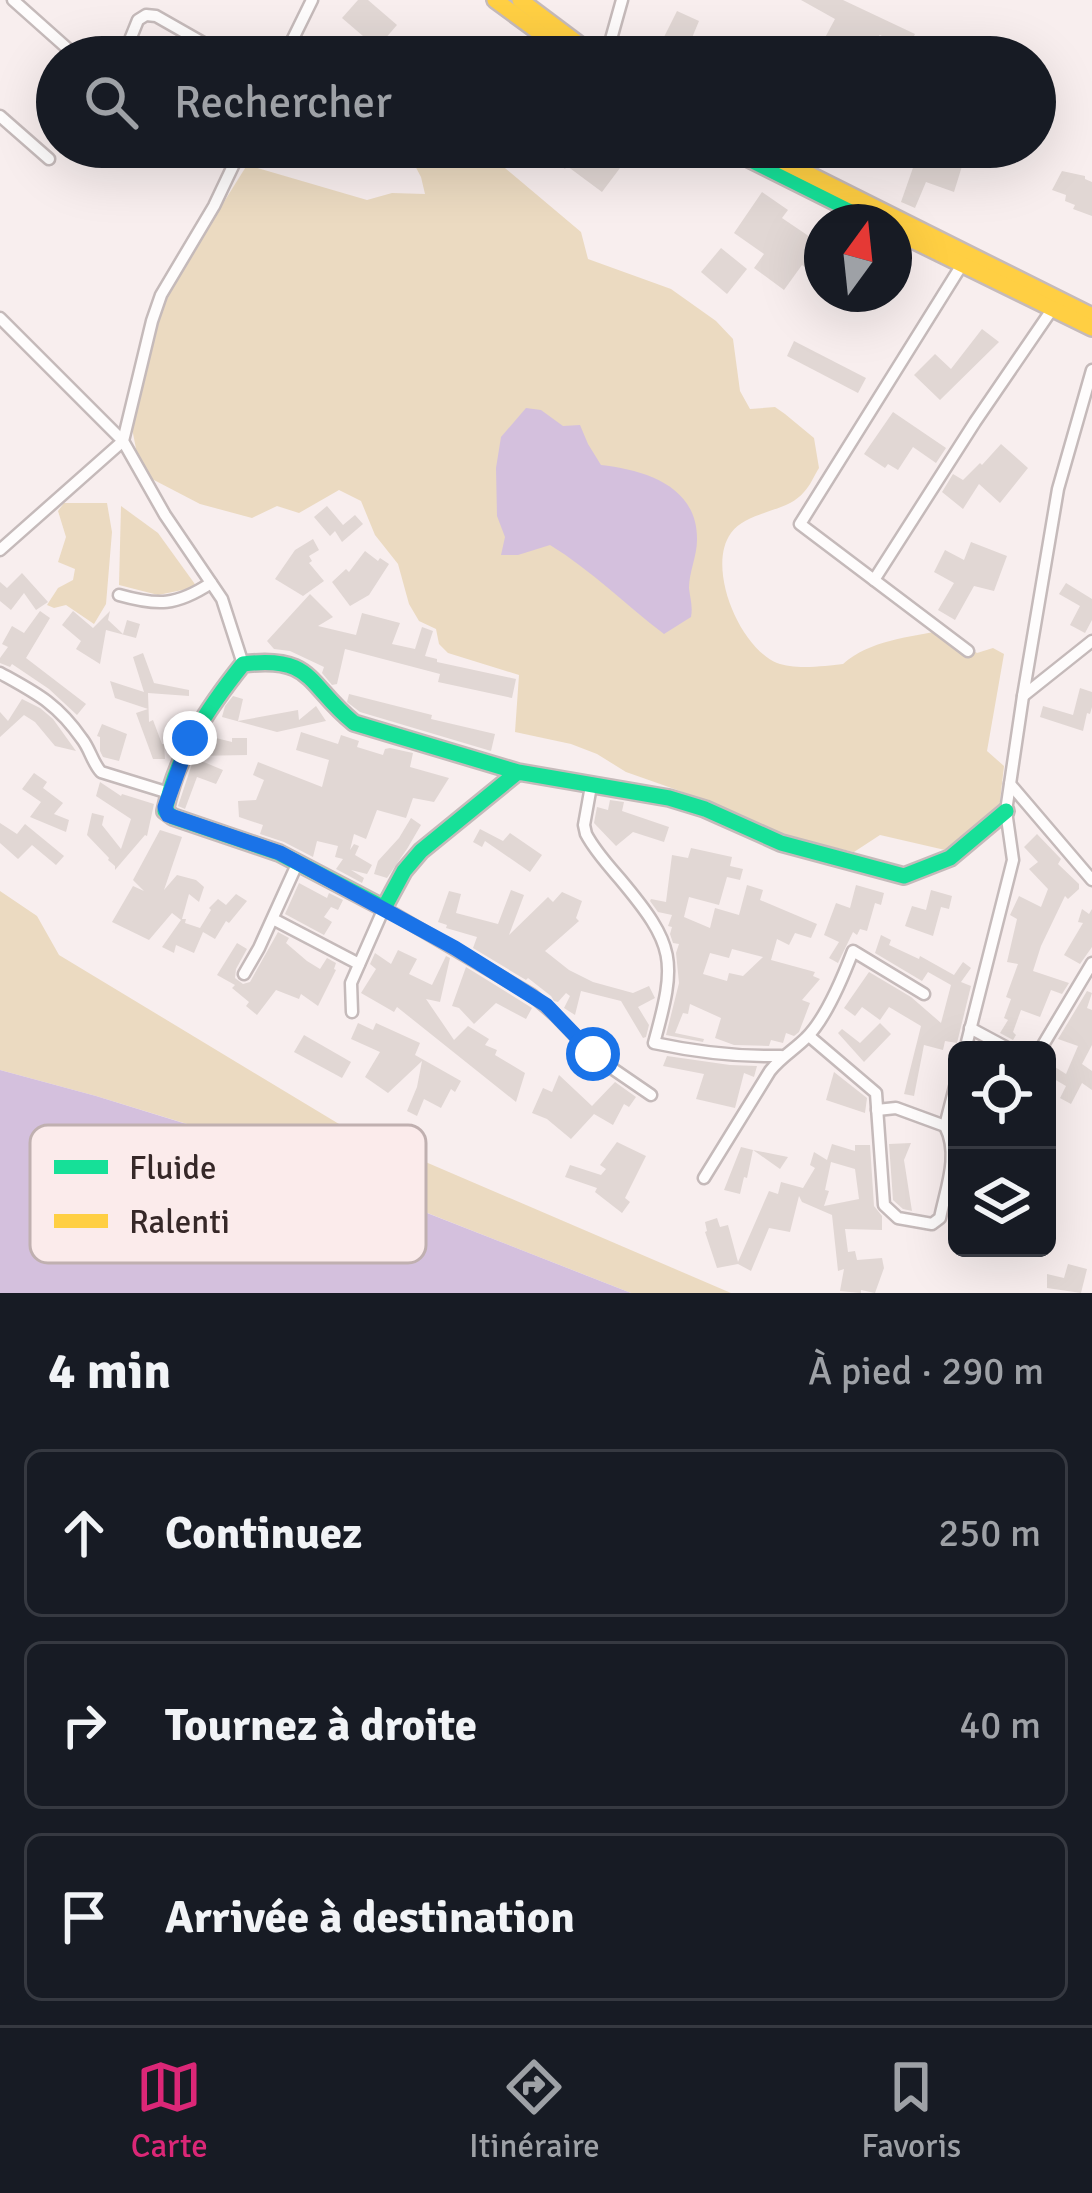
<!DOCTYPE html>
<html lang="fr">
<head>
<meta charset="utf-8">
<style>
	:root { --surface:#171b24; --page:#242831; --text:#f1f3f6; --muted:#9ea1a6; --line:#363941; --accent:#db2777 }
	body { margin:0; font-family:Signika,sans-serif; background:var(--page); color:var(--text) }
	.controls { position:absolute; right:36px; bottom:36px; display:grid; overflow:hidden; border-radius:18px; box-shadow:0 12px 48px #0002 }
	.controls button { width:108px; height:108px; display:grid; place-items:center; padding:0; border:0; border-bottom:3px solid var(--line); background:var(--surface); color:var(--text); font:60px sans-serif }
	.compass { position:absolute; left:804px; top:204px; width:108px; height:108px; border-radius:50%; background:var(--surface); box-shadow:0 12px 48px #0002; rotate:15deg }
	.stop { position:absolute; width:36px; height:36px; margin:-27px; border:9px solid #1a73e8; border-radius:50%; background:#fff }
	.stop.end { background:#1a73e8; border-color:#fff; box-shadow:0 3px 12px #0008 }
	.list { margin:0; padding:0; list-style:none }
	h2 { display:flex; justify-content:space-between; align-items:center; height:156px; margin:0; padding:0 48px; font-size:51px }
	h2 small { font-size:39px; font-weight:400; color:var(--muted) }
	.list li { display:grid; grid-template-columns:78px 1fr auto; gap:36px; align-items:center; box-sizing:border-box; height:168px; margin:0 24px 24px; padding:0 24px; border:3px solid var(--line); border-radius:18px }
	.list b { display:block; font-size:45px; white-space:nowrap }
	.list em { font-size:39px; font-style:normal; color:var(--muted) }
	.icon { flex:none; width:66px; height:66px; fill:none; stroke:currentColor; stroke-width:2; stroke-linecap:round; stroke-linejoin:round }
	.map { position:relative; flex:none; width:1092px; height:1293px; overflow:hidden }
	.search { position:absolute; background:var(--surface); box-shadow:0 12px 48px #0002; left:36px; right:36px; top:36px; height:132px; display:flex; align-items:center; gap:30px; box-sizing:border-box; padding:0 42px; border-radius:66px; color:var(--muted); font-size:45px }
	.sheet { height:732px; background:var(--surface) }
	nav { display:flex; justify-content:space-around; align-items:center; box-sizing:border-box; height:168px; border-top:3px solid var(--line); background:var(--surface); font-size:33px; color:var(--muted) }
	nav a { display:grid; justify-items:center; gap:6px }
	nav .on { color:var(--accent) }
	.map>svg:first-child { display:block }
	.green { fill:#ebdac1 }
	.water { fill:#d4c0dd }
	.building { fill:#e1d7d4; fill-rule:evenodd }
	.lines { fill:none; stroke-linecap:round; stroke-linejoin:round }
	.street-casing { stroke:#c5baba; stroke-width:15 }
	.fast-casing { stroke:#c5baba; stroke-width:20 }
	.slow-casing { stroke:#c5baba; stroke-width:20 }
	.street { stroke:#fefcfc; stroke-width:10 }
	.fast { stroke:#16e098; stroke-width:15 }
	.slow { stroke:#ffcf43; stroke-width:15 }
	.route { stroke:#1a73e8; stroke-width:15 }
	.key { fill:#fbebeb; stroke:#c0b0b0; stroke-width:3 }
	.key-label { font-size:33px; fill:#362828 }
</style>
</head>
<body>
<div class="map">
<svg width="1092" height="1293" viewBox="0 0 1092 1293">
	<rect width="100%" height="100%" fill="#f8eeee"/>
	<!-- green -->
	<g class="green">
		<path d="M405,147H480L581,232L588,259L671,289L716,321L733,339L740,391L750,409L775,407L785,414L814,438L819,468C814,476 810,486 804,492C787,513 748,510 731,533C706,567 739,647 777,663C795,670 825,666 843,664C870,640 910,637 944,630L977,653L993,648L1004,654L987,751L1004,766L999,810L945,850L880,835L854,852L757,830L680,791L626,772L597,754L571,744L515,732L519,675L448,653L439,644L436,629L419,621L409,604L398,564L375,535L361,501L339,490L299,513L277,506L252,518L200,504L152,479L137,454L131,423L148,362L151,302L212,221L247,165L367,200L392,193L425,194L421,177Z"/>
		<path d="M64,503H107L112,532L106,604L94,624L66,605L54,608L47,605L58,588L73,580L75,569L58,562L66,537L58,511Z"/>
		<path d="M121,506L158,533L197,587L158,595L119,585Z"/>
		<path d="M0,891L37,916L59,955L344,1127L731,1293H631L252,1144L96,1096L0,1070Z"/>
	</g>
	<!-- water -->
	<g class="water">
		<path d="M526,408L541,410L563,426L580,425L588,444L601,465C645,470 698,486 697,540C697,556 689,572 689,588C690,598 693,606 691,617L664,634C626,605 591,570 550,545L518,555H501L505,537L497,516L496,468L501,437Z"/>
		<path d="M0,1070L96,1096L251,1144L631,1293H0Z"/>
	</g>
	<!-- building -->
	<g class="building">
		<path d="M358,0H368L397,25L377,48L342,18Z"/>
		<path d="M801,0H843L915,34L908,49L880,35L863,49L879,57H841L820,47L835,19Z"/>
		<path d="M677,11L699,21L684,57H654Z"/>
		<path d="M551,147H567L585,161L595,148L620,168L602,192L567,166L565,169L546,153Z"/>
		<path d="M932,147H958L967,150L954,192L926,182L915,208L901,202L915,162L925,166Z"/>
		<path d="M1062,171L1085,176V179L1092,182V216L1073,209L1075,205L1065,201L1066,195L1052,190Z"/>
		<path d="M762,192L788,210L782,218L813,239L815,236L822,241V253L810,271L802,265L784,290L754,268L764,254L734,233Z"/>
		<path d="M721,248L747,269L727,294L701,272Z"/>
		<path d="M982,329L999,342L940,400L914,375L935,354L951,369Z"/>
		<path d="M794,341L866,378L858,393L787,356Z"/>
		<path d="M893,412L946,448L936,463L913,447L898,470L888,464L885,468L864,454Z"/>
		<path d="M1001,444L1028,468L1000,503L979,484L963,509L942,492L953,474L963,480L980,463L982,465Z"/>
		<path d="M327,506L343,525L355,515L363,524L342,542L335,531L330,536L314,517Z"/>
		<path d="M313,539L319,550L309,556L312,561L309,563L324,581L303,596L275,579L295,550Z"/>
		<path d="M971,542L1007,556L994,591L974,586L955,620L938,610L954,583L934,572L945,550L964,560Z"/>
		<path d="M365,551L378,561L380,558L389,564L369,595L350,606L332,582L346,569L349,572Z"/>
		<path d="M22,573L48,602L36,610L24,593L11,610L0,601V582L7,588Z"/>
		<path d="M1066,583L1092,599V620L1085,633L1070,625L1080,606L1059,594Z"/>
		<path d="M310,594L333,617L318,626L356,635L362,613L400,623L392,644L415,649L422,627L433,631L425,656L437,659V662L516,679L512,698L438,682L440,674L345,649L337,684L332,685L322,673L324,667L290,651L274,649L267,641Z"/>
		<path d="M40,611L50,618L26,658L86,704L77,715L49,689L12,664L10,667L0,663V658L8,647L2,644L12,626L24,633Z"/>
		<path d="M73,611L93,628L110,611L108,620L123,634L127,620L140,624L136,638L106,630L100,664L76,649L81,641L62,625Z"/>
		<path d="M143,653L154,683L189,690V696L148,693L149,722L153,720L162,744H164L165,759H153L136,713L148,709L115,698L110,681L144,692L133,657Z"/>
		<path d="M1080,688L1092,692V707L1090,714L1087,713L1083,731L1040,717L1043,706L1073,715Z"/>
		<path d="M349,694L432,715L431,719L495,734L491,751L360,712L347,702Z"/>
		<path d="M233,696L243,699L238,721L298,710L299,720L316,706L326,721L277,732L222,717L225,706Z"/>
		<path d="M22,699L40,708L53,719L76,751L55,746L35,722L24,715L0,737V712L8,721Z"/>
		<path d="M102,724L127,734L119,761L103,757L100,751V737L97,736Z"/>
		<path d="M211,728L208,736L232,742V738H247V755L195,756Z"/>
		<path d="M301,732L338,744L341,735L359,741L357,747L383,755L385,749L390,748L413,753L410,767L449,778L434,802L413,798L406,818L377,810L366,839L354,834L350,850L354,844L359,846L355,855L372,865L367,874L351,870L364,878L362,883L336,869L343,859L335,857L338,846L317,841L313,857L284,842L260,834L263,825L239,817L238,801L256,800L264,780L253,775L258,762L322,787L329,760L296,750Z"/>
		<path d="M194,758L223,770L216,784L197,777L185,809L178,806Z"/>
		<path d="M34,773L47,782L43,788L63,803L54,814L69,820L66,832L30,817L41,802L22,789Z"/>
		<path d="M100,782L121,796L122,794L154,804L147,836L145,835L115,870V866L108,860L109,858L87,835L92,813L104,816L102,825L121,849L131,819L96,796Z"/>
		<path d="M610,800L624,802L622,811L669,827L664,842L633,832L616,846L594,823L597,807L608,810Z"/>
		<path d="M411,818L421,825L407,849L387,878L374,874L378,861L399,838Z"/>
		<path d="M0,823L17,834L25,824L64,856L56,865L32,845L18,859L0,843Z"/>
		<path d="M480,829L503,841L510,833L542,855L530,872L485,841L482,847L473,842Z"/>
		<path d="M160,830L182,837L164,890L177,875L196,880L204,887L199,902L189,894L182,919H186L185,923L200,928L211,910L209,908L218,899L226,905L236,894L247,901L229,923L226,921L215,939L203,932L194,953L176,945L174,953L162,947L181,920L172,913L149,940L112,922L133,886L144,891L133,880Z"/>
		<path d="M1037,834L1061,859L1058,864L1079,884V889L1068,899L1065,896L1041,946L1033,971L1069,983L1062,994L1051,990L1040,1017L1021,1010L1013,1032L1016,1035L1013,1040L1000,1033L1008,1020L1004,1018L1011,999L1006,997L1018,964L1007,962L1017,919L1010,915L1019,896L1041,907L1048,889L1029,869L1038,862L1024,847Z"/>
		<path d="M691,848L732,857L730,866L743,869L740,880L727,877L719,905L689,897L684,917L710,928L715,908L739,915L747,885L763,890L760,900L817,924L811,938L795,933L789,945L777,939L771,960L815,972L813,976L820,979L802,1000L810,1003L799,1032L794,1036L786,1033L783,1043L771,1040L769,1046L734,1045L715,1038L721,1018L690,1004L688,1014L683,1013L675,1033L704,1039L703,1042L666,1035L679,983L676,953L679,944L673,943L670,934L672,927L668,926L672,915L658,912L650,901L651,899L666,902L672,855L688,858ZM732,949L763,957L743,976L729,973L727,981L703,974L710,953L729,958Z"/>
		<path d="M299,883L327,898L329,893L343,900L338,910L331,907L324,917L332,922L324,935L285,914Z"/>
		<path d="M856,885L884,893L881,905L875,903L867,931L860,929L857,935L853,932L838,963L829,958L839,942L824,935L836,903L850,908Z"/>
		<path d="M511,890L524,895L509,935L548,897L553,902L562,892L582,901L576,918L579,921L545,951L569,970L593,982L633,993L649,986L655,998L638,1007L649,1025L646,1037L643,1038L621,1001L581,991L575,1015L564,1008L570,996L566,993L558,1002L554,1001L551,996L528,978L526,980L473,948L477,937L446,928L447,925L438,922L449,891L461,894L456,913L498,924Z"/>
		<path d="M931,890L952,896L949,909L941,907L933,936L905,926L912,906L926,910Z"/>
		<path d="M1082,909L1089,914L1092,909V947L1080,964L1064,955L1083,923L1078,922Z"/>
		<path d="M278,932L289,938L286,943L307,961L320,969L327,958L336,963L334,969L336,970L318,1006L301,994L299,999L276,990L257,1015L246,1006L249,1002L232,988L235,985L217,975L237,943L247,949L236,969L235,978L243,984L250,982Z"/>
		<path d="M881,935L891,940L889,945L919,959L920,956L954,975L963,962L971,968L961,982L971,986L957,1043L945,1041L943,1050L924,1045L914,1096L904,1094L921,1026L889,1007L880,1020L862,1007L855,1016L844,1008L869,972L911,997L941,1023L951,985L928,972L922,981L875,953Z"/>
		<path d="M398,950L417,959L409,974L432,985L446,956L450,958L440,1002L426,999L454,1040L468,1026L489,1039L485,1045L497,1050L495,1055L525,1073L516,1102L397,1007L394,1012L361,993L376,969L370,964L375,953L391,964Z"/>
		<path d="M466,967L532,1008L526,1019L496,1003L474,1024L459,1008L452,1006Z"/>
		<path d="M1087,991L1092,993L1087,1008L1092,1010V1045L1082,1064L1092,1071V1090L1082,1083L1071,1104L1060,1098L1066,1086L1047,1075V1062L1066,1074L1078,1046L1058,1039Z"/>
		<path d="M358,1023L373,1030L376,1023L420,1043L415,1055L461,1081L455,1092L451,1089L441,1108L424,1099L417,1116L407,1111L417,1087L422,1061L388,1093L365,1077L380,1052L351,1039Z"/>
		<path d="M880,1023L891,1034L864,1062L838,1033L842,1029L860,1043Z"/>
		<path d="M304,1035L351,1062L342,1078L294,1052Z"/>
		<path d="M667,1056L730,1065L757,1066L754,1077L744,1073L735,1108L696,1099L704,1074L663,1066Z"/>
		<path d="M834,1072L867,1098L865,1113L826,1100Z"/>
		<path d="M559,1075L592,1106L615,1082L636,1097L629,1107L624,1104L613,1125L594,1114L571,1139L547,1119L532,1113L543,1088L552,1092Z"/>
		<path d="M617,1142L646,1156L625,1198L630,1202L622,1213L595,1192L597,1188L565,1177L570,1165L601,1175L606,1169L600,1165Z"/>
		<path d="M911,1143L904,1160L912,1211L903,1209L893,1200L889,1144Z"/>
		<path d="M832,1144L855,1151V1145H870L874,1206L882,1216V1230L845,1229L848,1252L855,1251L857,1260L882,1258L884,1268L875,1293L861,1290V1293L840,1291L844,1269L838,1271L832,1215L802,1202L799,1196L790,1232L769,1228L751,1271L738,1264L717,1268L705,1232L707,1231L705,1222L717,1218L720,1227L728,1225L738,1262L769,1191L778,1194L781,1182L803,1188L815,1168L810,1165L814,1152L827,1160ZM831,1162L855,1169L859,1199L824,1206L829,1191L825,1190Z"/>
		<path d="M741,1147L753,1150L788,1157L780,1169L753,1150L747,1178L744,1177L740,1194L724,1190Z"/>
		<path d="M1068,1264L1087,1269L1081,1293L1047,1288V1274L1064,1278Z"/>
	</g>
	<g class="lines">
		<defs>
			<g id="street">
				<path d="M13,0L77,57"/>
				<path d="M123,57L138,20L146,15L156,16L228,57"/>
				<path d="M284,57L312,0"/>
				<path d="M606,57L622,0"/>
				<path d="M0,116L49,159"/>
				<path d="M242,147L214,206L161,295L152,321L123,441L165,515L222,599L243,664"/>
				<path d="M963,263L800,524L968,651"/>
				<path d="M0,318L123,441L0,550"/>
				<path d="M874,580L975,422L1053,308"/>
				<path d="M119,595C158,606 176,606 211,583"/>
				<path d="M0,673C36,693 57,703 82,739C90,749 92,762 101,772L169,793"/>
				<path d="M1023,696L1092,641"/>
				<path d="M1010,784L1092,880"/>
				<path d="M591,786L584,825L586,834C595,851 608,865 620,879C676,946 677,960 654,1043C696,1052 738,1057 781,1056"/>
				<path d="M273,919L359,964"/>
				<path d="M244,974L259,948L298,862"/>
				<path d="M352,1012L351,983L384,908L532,995L555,1015L597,1058L651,1095"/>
				<path d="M970,1028L1011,1050"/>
				<path d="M809,1036L876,1093L884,1205L898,1218L932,1224L940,1218C946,1188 960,1155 945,1126L957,1079"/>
				<path d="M965,1050L1013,860L1006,811L1023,696L1058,489L1092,370"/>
				<path d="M1040,1050L1092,963"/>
				<path d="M877,1110L896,1108L945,1126"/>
				<path d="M704,1178L770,1071C781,1057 794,1050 806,1038C826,1019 843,977 853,951L924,994"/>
			</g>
			<g id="fast">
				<path d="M725,147L875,222"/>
				<path d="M518,772L354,723C307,685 314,655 243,664C207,709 177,754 165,811L173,817L279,853L384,908L404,871L421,851L518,772L669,798L705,809L781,843L904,876L950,858L1006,811"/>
			</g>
			<g id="slow">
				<path d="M495,0L573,57"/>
				<path d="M520,0L596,57"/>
				<path d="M754,147L1092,316"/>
				<path d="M894,231L1092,328"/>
			</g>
		</defs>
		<!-- street casing -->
		<use href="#street" class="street-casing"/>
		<!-- fast casing -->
		<use href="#fast" class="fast-casing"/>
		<!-- slow casing -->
		<use href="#slow" class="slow-casing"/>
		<!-- street -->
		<use href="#street" class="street"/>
		<!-- fast -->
		<use href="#fast" class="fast"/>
		<!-- slow -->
		<use href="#slow" class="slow"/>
	</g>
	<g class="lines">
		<!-- route -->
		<path class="route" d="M190,738L165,807L168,815L280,853L455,948L546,1005L593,1054"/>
	</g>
	<!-- legend -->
	<rect x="30" y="1125" width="396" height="138" rx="18" class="key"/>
	<rect x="54" y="1160" width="54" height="14" fill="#16e098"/>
	<rect x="54" y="1214" width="54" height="14" fill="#ffcf43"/>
	<g class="key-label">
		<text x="129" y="1179">Fluide</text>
		<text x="129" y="1233">Ralenti</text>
	</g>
</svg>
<div class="controls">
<button><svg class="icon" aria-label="locate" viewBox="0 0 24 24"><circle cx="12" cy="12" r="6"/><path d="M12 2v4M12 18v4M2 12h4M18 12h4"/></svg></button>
<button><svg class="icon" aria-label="layers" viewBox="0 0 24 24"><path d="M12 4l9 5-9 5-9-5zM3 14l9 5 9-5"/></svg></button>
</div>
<svg class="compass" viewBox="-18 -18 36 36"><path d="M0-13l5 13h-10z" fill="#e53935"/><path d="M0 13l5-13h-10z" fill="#9ea1a6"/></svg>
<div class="stop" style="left:593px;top:1054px"></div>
<div class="stop end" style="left:190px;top:738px"></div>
<div class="search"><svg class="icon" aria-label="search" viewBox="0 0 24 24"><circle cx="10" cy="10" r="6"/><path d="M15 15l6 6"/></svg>Rechercher</div>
</div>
<section class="sheet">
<h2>4 min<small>À pied · 290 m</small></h2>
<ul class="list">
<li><svg class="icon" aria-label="ahead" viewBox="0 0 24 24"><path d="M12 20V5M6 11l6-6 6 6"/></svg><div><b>Continuez</b></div><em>250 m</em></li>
<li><svg class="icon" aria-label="right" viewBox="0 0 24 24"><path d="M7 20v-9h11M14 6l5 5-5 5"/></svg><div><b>Tournez à droite</b></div><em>40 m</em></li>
<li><svg class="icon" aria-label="arrive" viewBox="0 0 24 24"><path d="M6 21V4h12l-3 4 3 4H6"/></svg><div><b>Arrivée à destination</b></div></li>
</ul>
</section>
<nav>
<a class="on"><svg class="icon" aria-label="map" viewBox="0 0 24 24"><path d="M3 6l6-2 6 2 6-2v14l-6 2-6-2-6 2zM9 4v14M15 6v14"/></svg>Carte</a>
<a><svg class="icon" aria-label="directions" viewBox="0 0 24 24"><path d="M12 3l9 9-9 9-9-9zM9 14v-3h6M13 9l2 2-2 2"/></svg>Itinéraire</a>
<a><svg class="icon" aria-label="saved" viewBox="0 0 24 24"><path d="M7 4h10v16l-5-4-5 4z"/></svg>Favoris</a>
</nav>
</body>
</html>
